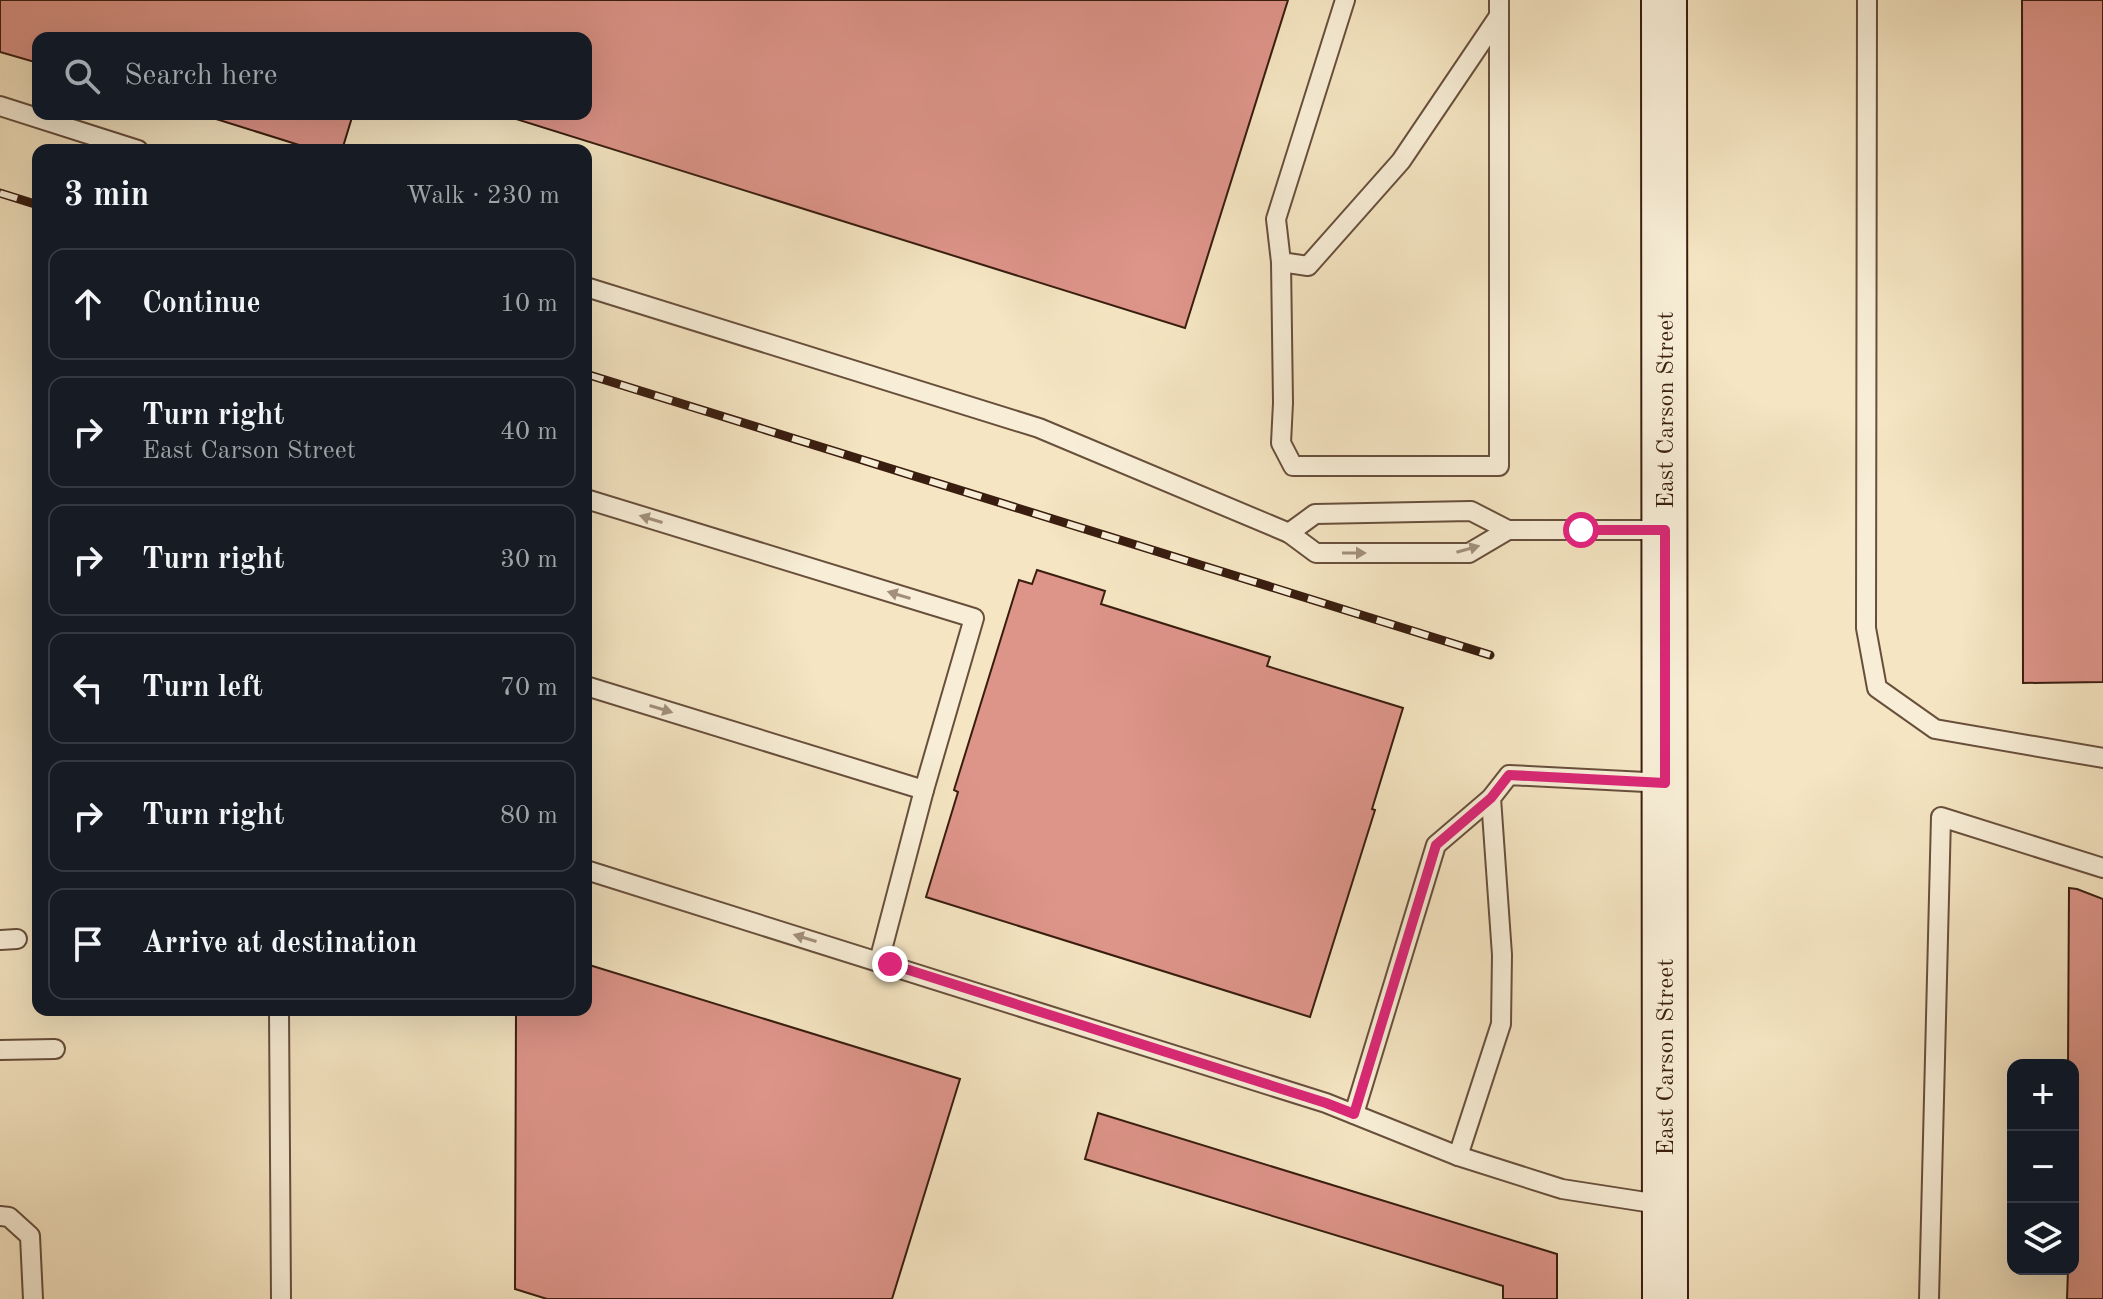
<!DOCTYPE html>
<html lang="en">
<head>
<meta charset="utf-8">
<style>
	:root { --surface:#171b24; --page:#242831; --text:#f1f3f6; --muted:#9ea1a6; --line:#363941 }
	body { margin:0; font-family:"Old Standard TT",serif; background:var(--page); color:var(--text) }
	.controls { position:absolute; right:24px; bottom:24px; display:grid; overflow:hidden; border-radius:16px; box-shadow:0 8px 32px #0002 }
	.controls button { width:72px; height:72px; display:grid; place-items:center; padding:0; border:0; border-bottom:2px solid var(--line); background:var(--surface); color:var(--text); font:40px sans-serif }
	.stop { position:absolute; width:24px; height:24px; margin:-18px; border:6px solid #db2777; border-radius:50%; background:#fff }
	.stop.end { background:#db2777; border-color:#fff; box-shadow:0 2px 8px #0008 }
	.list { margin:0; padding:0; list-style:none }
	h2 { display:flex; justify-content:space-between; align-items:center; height:104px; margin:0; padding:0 32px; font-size:34px }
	h2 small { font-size:26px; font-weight:400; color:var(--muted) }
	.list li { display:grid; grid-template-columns:52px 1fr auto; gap:24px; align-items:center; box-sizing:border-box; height:112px; margin:0 16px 16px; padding:0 16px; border:2px solid var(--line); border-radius:16px }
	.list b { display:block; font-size:30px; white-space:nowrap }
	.list p { margin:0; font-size:26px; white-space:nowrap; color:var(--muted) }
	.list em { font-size:26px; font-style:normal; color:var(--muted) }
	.icon { flex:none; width:44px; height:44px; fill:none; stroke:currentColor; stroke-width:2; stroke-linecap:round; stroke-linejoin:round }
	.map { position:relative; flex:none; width:2103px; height:1299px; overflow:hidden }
	.search { position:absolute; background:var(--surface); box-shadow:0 8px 32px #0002; left:32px; top:32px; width:560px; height:88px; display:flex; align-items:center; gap:20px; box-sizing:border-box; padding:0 28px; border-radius:16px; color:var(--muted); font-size:30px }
	.panel { position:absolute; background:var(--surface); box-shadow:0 8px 32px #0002; left:32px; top:144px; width:560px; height:872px; border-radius:16px }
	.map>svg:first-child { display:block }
	.building { fill:#dd9489; stroke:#391d0f; stroke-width:2 }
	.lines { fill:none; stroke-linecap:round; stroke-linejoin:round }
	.lane-casing { stroke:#684f3c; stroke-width:22 }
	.secondary-casing { stroke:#391d0f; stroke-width:48 }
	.lane { stroke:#f8eed7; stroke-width:18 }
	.secondary { stroke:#f8eed7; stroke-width:44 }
	.rail-casing { stroke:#391d0f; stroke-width:9 }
	.rail { stroke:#f8eed7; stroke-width:6; stroke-dasharray:18; stroke-linecap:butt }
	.oneway { fill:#a2907d }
	.route { stroke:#db2777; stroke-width:10 }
	.labels { text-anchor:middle; stroke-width:6; stroke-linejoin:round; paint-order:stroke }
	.street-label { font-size:24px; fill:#391d0f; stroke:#f8eed7 }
</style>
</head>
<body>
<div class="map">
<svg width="2103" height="1299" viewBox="0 0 2103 1299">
	<rect width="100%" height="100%" fill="#f5e5c2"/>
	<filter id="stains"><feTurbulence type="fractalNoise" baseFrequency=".0025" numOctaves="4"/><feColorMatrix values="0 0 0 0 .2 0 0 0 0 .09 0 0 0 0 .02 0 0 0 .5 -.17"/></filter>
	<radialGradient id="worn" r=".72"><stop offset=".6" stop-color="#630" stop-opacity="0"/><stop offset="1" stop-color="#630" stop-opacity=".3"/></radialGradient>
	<!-- building -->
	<g class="building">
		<path d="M0,0H1288L1185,328L500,114H586V38H38V63L0,52Z"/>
		<path d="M2022,0H2103V682L2023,683Z"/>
		<path d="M200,114H353L342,150H315Z"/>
		<path d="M1037,570L1105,591L1101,604L1270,657L1267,666L1403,708L1372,809L1375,810L1310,1017L926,897L958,792L954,790L1019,580L1032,584Z"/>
		<path d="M2069,888L2077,889L2103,899V1299H2067L2068,1269H2073V1065H2068Z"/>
		<path d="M586,964L960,1079L892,1299H547L515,1289L516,1010H586Z"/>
		<path d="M1098,1113L1557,1254V1299H1503V1286L1085,1159Z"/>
	</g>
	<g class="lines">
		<defs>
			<g id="lane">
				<path d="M1345,0L1276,219L1281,262L1308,266L1401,161L1499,16"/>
				<path d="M1867,0L1866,628L1877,688L1935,729L2103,758"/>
				<path d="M0,106L138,150"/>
				<path d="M1281,262L1283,403L1281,443L1293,466H1499V0"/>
				<path d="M586,287L1039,428L1289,533L1316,553H1469L1508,530"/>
				<path d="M586,499L974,618L924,790L879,961"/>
				<path d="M1289,533L1315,514L1471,511L1508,530H1665"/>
				<path d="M586,686L924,790"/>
				<path d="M586,870L1326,1103L1458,1156L1562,1189L1665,1205"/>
				<path d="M0,940L17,939"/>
				<path d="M279,1010L281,1299"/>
				<path d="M0,1050L55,1049"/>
				<path d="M1354,1114L1436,845L1491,798"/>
				<path d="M1458,1156L1501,1024L1502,955L1491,798L1509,775L1665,783"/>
				<path d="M0,1216L9,1217L30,1236L33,1299"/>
				<path d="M1929,1299L1941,817L2103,868"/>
			</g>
			<path id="secondary" d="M1664,0L1665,1299"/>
		</defs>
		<!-- lane casing -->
		<use href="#lane" class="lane-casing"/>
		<!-- secondary casing -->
		<use href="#secondary" class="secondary-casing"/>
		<!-- lane -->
		<use href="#lane" class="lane"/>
		<!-- secondary -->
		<use href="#secondary" class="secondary"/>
		<defs>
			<g id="rail">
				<path d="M0,193L38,205"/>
				<path d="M586,374L1490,655"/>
			</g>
		</defs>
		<!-- rail casing -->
		<use href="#rail" class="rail-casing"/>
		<!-- rail -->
		<use href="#rail" class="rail"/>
	</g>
	<!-- one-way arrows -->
	<defs><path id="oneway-solid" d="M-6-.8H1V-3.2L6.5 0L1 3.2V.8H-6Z" transform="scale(2)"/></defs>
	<g class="oneway">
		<use href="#oneway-solid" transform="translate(651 519) rotate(-163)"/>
		<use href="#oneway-solid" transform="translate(1468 549) rotate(-16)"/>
		<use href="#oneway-solid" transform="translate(1354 553)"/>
		<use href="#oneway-solid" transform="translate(899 595) rotate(-163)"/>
		<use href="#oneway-solid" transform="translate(661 709) rotate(17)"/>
		<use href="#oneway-solid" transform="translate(805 938) rotate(-163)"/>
	</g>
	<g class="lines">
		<!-- route -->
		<path class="route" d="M890,964L1326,1103L1354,1114L1436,845L1491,798L1509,775L1665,783V530H1581"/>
	</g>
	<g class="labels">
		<!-- street labels -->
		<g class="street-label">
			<text transform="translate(1665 410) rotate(-90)" y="8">East Carson Street</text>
			<text transform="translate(1665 1057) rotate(-90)" y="8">East Carson Street</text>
		</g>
	</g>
	<rect width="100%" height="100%" filter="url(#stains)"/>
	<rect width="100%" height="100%" fill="url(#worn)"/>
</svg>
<div class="controls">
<button>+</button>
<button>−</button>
<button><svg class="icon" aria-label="layers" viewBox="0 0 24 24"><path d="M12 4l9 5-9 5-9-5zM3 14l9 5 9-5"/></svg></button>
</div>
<div class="stop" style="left:1581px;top:530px"></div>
<div class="stop end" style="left:890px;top:964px"></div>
<div class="search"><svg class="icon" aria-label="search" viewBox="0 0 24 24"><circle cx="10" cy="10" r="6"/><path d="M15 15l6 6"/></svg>Search here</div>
<section class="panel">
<h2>3 min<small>Walk · 230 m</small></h2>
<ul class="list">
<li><svg class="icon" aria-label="ahead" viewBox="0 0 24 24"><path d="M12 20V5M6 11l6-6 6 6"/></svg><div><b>Continue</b></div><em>10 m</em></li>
<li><svg class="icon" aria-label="right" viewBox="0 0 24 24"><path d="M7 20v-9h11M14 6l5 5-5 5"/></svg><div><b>Turn right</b><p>East Carson Street</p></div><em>40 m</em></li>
<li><svg class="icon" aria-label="right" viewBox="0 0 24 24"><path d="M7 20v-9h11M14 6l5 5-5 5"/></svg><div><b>Turn right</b></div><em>30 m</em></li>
<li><svg class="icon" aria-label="left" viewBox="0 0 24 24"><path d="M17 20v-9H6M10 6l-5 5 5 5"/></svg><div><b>Turn left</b></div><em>70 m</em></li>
<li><svg class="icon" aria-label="right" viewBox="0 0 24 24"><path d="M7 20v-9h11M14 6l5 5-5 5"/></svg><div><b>Turn right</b></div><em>80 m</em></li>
<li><svg class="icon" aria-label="arrive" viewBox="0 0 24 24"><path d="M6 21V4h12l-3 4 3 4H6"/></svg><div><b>Arrive at destination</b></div></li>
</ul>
</section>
</div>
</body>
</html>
